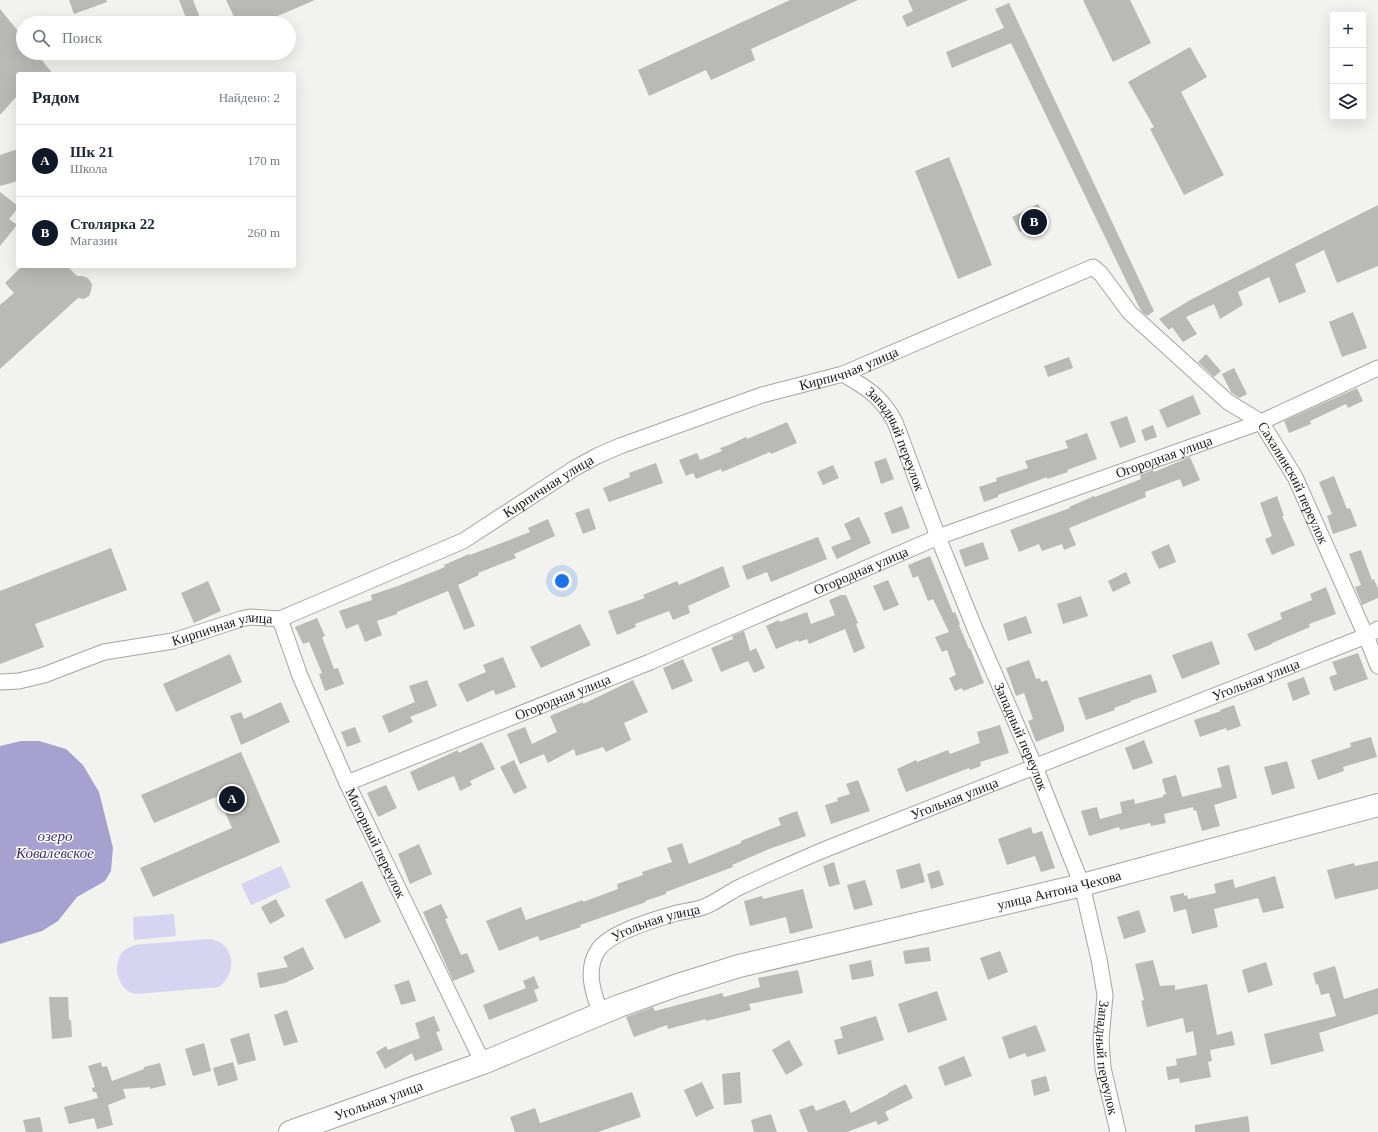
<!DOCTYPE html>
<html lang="ru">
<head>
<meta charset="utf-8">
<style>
	:root { --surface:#fff; --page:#f2f2f3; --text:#1f2937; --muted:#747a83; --line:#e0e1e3; --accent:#111827 }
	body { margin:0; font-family:"Times New Roman",serif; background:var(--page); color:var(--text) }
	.controls { position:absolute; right:12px; top:12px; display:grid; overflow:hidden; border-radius:4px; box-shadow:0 4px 16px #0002 }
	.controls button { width:36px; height:36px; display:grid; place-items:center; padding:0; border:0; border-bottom:1px solid var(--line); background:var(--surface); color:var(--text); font:20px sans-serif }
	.you { position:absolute; left:562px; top:581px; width:14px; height:14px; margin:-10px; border:3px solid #fff; border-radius:50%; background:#1a73e8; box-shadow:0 0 0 6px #1a73e833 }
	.badge { display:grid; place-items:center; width:26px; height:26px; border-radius:50%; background:var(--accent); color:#fff; font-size:13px; font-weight:700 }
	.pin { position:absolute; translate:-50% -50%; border:2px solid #fff; box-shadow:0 1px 4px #0006 }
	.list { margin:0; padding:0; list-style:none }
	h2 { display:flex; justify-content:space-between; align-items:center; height:52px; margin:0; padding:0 16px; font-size:17px }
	h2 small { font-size:13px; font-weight:400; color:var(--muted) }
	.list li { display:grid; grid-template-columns:26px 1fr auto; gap:12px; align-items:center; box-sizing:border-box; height:72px; padding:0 16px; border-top:1px solid var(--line) }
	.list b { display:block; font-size:15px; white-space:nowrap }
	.list p { margin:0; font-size:13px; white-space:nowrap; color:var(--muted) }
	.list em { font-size:13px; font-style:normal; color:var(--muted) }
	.icon { flex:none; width:22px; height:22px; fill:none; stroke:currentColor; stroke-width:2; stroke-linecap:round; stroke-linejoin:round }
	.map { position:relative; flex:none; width:1378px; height:1132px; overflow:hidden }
	.search { position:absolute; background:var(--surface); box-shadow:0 4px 16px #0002; left:16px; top:16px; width:280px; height:44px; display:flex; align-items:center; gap:10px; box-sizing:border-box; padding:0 14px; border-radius:22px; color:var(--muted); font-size:15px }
	.panel { position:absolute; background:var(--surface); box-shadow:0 4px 16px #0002; left:16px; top:72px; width:280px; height:196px; border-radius:4px }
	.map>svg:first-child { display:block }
	.green { fill:#d7d4f2 }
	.water { fill:#a7a1d0 }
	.building { fill:#b9b9b5 }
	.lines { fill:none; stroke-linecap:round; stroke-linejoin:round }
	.street-casing { stroke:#a5a5a1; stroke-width:17 }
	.secondary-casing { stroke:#a5a5a1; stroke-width:24 }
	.street { stroke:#fff; stroke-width:15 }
	.secondary { stroke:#fff; stroke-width:22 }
	.labels { text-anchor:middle; stroke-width:3; stroke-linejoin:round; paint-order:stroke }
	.street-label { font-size:14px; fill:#1c1b1a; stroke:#fff }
	.water-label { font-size:15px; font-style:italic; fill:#3e316b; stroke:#fff }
</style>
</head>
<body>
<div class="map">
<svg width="1378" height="1132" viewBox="0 0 1378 1132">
	<rect width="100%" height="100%" fill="#f2f2ee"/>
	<!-- green -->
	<g class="green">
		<path d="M281,866L291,887L251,905L241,884Z"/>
		<path d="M174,914L176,936L134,940L133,917Z"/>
		<path d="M210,939C215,940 222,942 226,948C236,960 231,978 219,987L137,994C127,993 121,986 118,976C115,966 119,951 130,947C138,943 149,944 157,943C175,942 192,940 210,939Z"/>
	</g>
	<!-- water -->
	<path class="water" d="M21,741H39L66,749L83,765L99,792L113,848L111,871L105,881L77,897L58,921L42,931L0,944V746Z"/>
	<!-- building -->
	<g class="building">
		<path d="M69,0H106L107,2L74,14Z"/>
		<path d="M179,0H193L202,23H188Z"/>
		<path d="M226,0H315L261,23H237Z"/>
		<path d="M790,0H858L751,49L755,60L711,80L706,70L649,96L638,70Z"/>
		<path d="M908,0H968L907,27L902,16L913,11Z"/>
		<path d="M1083,0H1130L1151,43L1113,62Z"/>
		<path d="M1009,3L1154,311L1147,316L1142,312L1137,303L1011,43L952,68L946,52L1004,28L995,9Z"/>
		<path d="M0,9L23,37V53H36L53,74H18V95L0,115Z"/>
		<path d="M1190,47L1207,77L1181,92L1224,175L1184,195L1150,129L1154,127L1128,82Z"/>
		<path d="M18,149V181L0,186V155Z"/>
		<path d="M949,157L992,265L958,279L915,171Z"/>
		<path d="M0,192L18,206V208L9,219L17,225L0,246Z"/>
		<path d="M1038,204L1046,219L1020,232L1012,217Z"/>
		<path d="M1378,205V266L1337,283L1324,250L1295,264L1306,292L1279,303L1269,277L1238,292L1243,305L1220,319L1214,304L1186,317L1197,334L1183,342L1172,327L1169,330L1159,319L1192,299Z"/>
		<path d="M22,266H67L77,276H82L88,278L92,284L91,291L89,296L84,299L78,298L0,369V305L14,293L5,283Z"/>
		<path d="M1353,312L1367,348L1342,357L1329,322Z"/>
		<path d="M1206,354L1221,371L1214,377L1198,362Z"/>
		<path d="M1069,357L1073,368L1048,377L1044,366Z"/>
		<path d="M1234,368L1247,394L1239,398L1231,392L1222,374Z"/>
		<path d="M1357,388L1363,401L1348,408L1346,404L1310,421L1311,424L1289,433L1284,421Z"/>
		<path d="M1193,395L1201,414L1167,428L1159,410Z"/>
		<path d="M1127,416L1136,442L1120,448L1110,422Z"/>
		<path d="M787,422L797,443L771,454L770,452L722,472L721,469L696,479L693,473L686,476L679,460L697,453L700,460L722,451L720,448L729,445L746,437L747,439Z"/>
		<path d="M1153,425L1157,437L1145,441L1141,430Z"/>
		<path d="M1087,433L1097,459L1067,470L1068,472L1047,479V477L998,495V497L984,502L979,487L997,481L996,478L1028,468L1025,461L1068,448L1065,441Z"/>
		<path d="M1190,457L1200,480L1183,487L1180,479L1145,492L1146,497L1069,528L1076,545L1064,550L1062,544L1042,551L1039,544L1019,552L1010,530L1070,508L1069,507L1094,496L1095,497L1141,479L1140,475L1153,470L1154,472Z"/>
		<path d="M886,458L894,479L881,484L874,462Z"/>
		<path d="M656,463L663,483L609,502L603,488L630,477L629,473Z"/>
		<path d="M833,465L839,478L823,485L817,472Z"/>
		<path d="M1334,476L1347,509L1350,508L1357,526L1333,534L1327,516L1332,514L1319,482Z"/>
		<path d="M1277,496L1284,516H1282L1295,545L1272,555L1265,539L1272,536L1260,503Z"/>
		<path d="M902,506L910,528L892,534L884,513Z"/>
		<path d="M589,508L596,529L583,534L575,513Z"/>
		<path d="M859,517L871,543L837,559L831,547L851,539L844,524Z"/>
		<path d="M548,519L555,536L514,554L516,558L478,573L479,575L458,585L475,626L464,630L448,591L397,612V614L377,621L382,635L365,642L358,624L346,629L339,611L372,600L371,595L398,586L445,567L444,565L469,554L470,555L530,532L528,528Z"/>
		<path d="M818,537L827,559L771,582L767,572L747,580L742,566Z"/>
		<path d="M983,542L989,559L965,567L959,550Z"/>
		<path d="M1169,544L1176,562L1159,569L1151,552Z"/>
		<path d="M111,548L127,590L35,624L44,647L0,664V591Z"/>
		<path d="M1361,550L1372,580L1374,579L1378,589V598L1362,605L1355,587L1361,585L1349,554Z"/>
		<path d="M930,556L953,613L955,612L960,624L959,625L969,649L970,648L984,683L963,691L962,688L955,691L949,678L956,675L947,650L942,652L935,637L949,632L933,599L928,601L918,576L913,578L908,565Z"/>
		<path d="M723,566L730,587L688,606L690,613L673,620L669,611L635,624L636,627L617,635L608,611L645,598L643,595L677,581L679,585Z"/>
		<path d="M1126,572L1131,583L1113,592L1108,581Z"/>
		<path d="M888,580L899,605L884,611L873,586Z"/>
		<path d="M208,581L221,611L194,623L181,593Z"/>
		<path d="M1326,587L1336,614L1309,624L1310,627L1272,643V644L1255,651L1247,634L1282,619L1280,613L1312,600L1310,594Z"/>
		<path d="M841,595H846L858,623L856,624L865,648L854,653L845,629L809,644L807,639L799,642L798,640L776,649L766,626L779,620L780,622L807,612L811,624L835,615L829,600Z"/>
		<path d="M1081,596L1088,616L1063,624L1057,604Z"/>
		<path d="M1026,616L1032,633L1008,641L1003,624Z"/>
		<path d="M317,618L325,636L322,637L334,669L338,668L344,684L325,691L319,674L322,673L309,642L303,644L295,627Z"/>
		<path d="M580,624L591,645L541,668L530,647Z"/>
		<path d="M744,631L750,651L756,648L765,668L754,673L748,661L721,672L711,648L733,639L732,636Z"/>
		<path d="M1212,641L1220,664L1182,679L1172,655Z"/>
		<path d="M1358,653L1368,679L1334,691L1329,677L1337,674L1332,662Z"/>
		<path d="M230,654L242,682L176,712L163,684Z"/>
		<path d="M503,657L516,687L496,695L493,690L467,702L458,684L486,672L483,665Z"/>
		<path d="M683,659L693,681L672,690L663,668Z"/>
		<path d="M1029,660L1036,679L1040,678L1041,682L1047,680L1064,726V731L1036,742L1028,721L1033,719L1024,693L1016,696L1006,668Z"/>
		<path d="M1151,674L1157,692L1130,701L1131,702L1114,708L1115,710L1086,720L1078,698Z"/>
		<path d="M1304,677L1310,694L1293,701L1287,683Z"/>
		<path d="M427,680L437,706L410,717L413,722L389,733L382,716L415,702L409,686Z"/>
		<path d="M633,680L648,712L624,723L631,740L606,752L603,747L576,756L574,749L548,763L544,754L520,764L507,734L525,727L532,744L557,732L550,716L583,702V704Z"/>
		<path d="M281,702L290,722L241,745L230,716L241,712L244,719Z"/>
		<path d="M1234,705L1241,726L1227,731L1226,728L1200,737L1194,720L1221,711L1220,710Z"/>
		<path d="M1000,725L1009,753L980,762L981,766L970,770L969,768L906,792L897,769L916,760L917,762L948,750L950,754L980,743L977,732Z"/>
		<path d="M355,727L361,742L347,747L341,732Z"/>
		<path d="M1371,737L1377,757L1343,767L1344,771L1318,780L1311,760L1351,747L1350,743Z"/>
		<path d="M1144,740L1153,763L1133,770L1125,748Z"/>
		<path d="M482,742L495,769L470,781L472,785L460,791L454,776L418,791L410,772L458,750V753Z"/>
		<path d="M241,752L280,842L153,897L140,868L232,828L218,796L154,823L141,795Z"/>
		<path d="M514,760L527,788L514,794L500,767Z"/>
		<path d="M1287,761L1295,788L1272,795L1264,767Z"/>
		<path d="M1229,765L1237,798L1214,805L1220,826L1202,831L1196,810L1194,811L1193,807L1164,814L1166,823L1151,826L1150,823L1120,830L1119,827L1089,836L1081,811L1097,807L1100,819L1122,813L1120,802L1134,799L1135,804L1163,797V795L1166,794L1162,779L1176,775L1182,797L1222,787L1217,768Z"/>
		<path d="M858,780L870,811L831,824L825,805L838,801L837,798L850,794L846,784Z"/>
		<path d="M386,785L397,808L378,817L367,793Z"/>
		<path d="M797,811L806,836L769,849L732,865L733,867L666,892V894L645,901L646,902L580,925L581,927L540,941L538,936L499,951L486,921L521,907L526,920L583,900V902L618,889L617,884L643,875L642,872L672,862L667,848L682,843L689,864L741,843V841L781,825L778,818Z"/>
		<path d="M1031,827L1033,834L1042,831L1055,868L1041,872L1035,856L1007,865L998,839Z"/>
		<path d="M419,844L432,874L410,884L398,854Z"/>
		<path d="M1378,861V889L1335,899L1327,870L1354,863L1355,866Z"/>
		<path d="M834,862L840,884L829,887L823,866Z"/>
		<path d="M920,863L925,882L901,889L896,870Z"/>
		<path d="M939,870L944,885L931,889L927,874Z"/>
		<path d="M1275,876L1284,908L1263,913L1258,898L1214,909L1218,927L1192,934L1186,909L1174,912L1170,896L1184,893V896L1187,895L1188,899L1216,893L1214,884L1233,879L1235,888Z"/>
		<path d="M865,880L873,905L854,910L847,885Z"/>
		<path d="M362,881L381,922L345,939L325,900Z"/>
		<path d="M803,889L813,928L790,934L786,917L750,926L744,901L762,896L763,899Z"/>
		<path d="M276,899L285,916L270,924L261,907Z"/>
		<path d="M441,904L448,918L445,919L461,955L467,953L475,972L453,981L423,912Z"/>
		<path d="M1139,910L1146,932L1124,939L1117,917Z"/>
		<path d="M303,947L314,969L285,983L260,988L257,973L288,967L283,957Z"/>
		<path d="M929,947L931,961L905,964L903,951Z"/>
		<path d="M1000,951L1008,972L988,980L980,958Z"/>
		<path d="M871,960L874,976L852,980L849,965Z"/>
		<path d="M1153,960L1160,986L1175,985V990L1207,984L1217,1035L1232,1031L1235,1045L1210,1050L1212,1061L1208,1062L1211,1077L1180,1083L1179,1078L1168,1080L1166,1067L1177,1065L1176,1059L1197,1055L1193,1031L1186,1033L1183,1018L1147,1027L1141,1001L1144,1000L1135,964Z"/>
		<path d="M1266,962L1273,985L1248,993L1242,970Z"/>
		<path d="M1335,966L1344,999L1378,988V1014L1319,1033L1324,1051L1271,1065L1264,1034L1336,1016L1329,993L1321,995L1318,984L1316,985L1313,973Z"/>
		<path d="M798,970L803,993L749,1004L751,1010L706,1021V1019L668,1029L667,1025L634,1037L626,1017L653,1007L655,1011L722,993L724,997L760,987L758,978Z"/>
		<path d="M534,976L539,988L534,990L538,1001L489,1020L483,1005L526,988L523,981Z"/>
		<path d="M409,980L416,1001L401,1005L394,985Z"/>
		<path d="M937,991L947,1020L908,1033L898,1004Z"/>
		<path d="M49,997H68L69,1020H71L72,1037L52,1039Z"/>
		<path d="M287,1010L298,1042L284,1046L274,1015Z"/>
		<path d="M434,1016L440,1031L436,1032L443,1050L415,1061L412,1053L385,1069L376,1052L386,1046L388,1050L420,1038L415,1023Z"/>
		<path d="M876,1016L884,1040L838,1055L834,1040L843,1038L840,1027Z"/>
		<path d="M1036,1025L1046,1051L1027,1057L1025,1053L1009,1059L1002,1037Z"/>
		<path d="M249,1033L256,1060L238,1065L230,1039Z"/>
		<path d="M789,1040L803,1065L786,1075L772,1050Z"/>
		<path d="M204,1043L211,1071L193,1076L185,1049Z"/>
		<path d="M964,1056L972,1076L945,1086L938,1067Z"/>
		<path d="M101,1062L102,1067L107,1066L112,1081L144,1069V1067L160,1063L166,1085L150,1089V1087L123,1089L126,1098L108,1105L113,1125L97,1129L94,1118L69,1124L64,1107L98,1098L96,1092H93L92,1088L95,1087L88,1066Z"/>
		<path d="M233,1062L238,1080L218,1086L213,1068Z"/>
		<path d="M740,1072L742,1103L724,1105L722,1074Z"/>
		<path d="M1046,1076L1050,1091L1034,1096L1031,1080Z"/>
		<path d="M702,1082L714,1108L696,1117L684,1090Z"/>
		<path d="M906,1084L913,1098L885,1112L889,1120L878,1125L876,1121L847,1132H808L799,1110L813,1105L816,1111L845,1100L851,1113L888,1094V1093Z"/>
		<path d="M632,1092L641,1117L598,1132H515L510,1117L535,1108L540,1123Z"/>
		<path d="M771,1114L777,1132H754L751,1120Z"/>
		<path d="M1248,1116L1250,1132H1195V1125Z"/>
		<path d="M40,1117L43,1132H26L23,1120Z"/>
	</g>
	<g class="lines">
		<defs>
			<g id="street">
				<path id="s1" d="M843,374C867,388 881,396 895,422L938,537L975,629L1035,767L1082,885L1099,959L1105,995L1101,1040L1103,1068L1118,1132"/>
				<path id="s2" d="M280,619L300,676L347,783L483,1063"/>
				<path id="s3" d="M0,682L19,681L44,675L104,652L173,641L241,619L250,617L280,619L463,541L575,468L597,456L620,446L762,395L843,374L1093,267L1101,274L1130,313L1140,322L1228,402L1261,422L1295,477L1366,636L1378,666"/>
				<path id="s4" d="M347,783L650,662L938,537L1261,422L1378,368"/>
				<path id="s5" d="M601,1014C593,993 585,970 598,950C610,932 656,919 677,913C686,911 697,910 706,906C718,901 729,892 740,887C767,874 794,863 821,851L1366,636L1378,629"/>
			</g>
			<g id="secondary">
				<path id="s6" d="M290,1132L483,1063L619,1006L675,986L739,966L1082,885L1378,805"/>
			</g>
		</defs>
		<!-- street casing -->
		<use href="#street" class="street-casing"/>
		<!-- secondary casing -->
		<use href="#secondary" class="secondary-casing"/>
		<!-- street -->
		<use href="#street" class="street"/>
		<!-- secondary -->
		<use href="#secondary" class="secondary"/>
	</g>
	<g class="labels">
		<!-- street labels -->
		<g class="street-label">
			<text dy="5" stroke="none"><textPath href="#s3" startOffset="914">Кирпичная улица</textPath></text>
			<text dy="5" stroke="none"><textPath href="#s1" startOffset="87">Западный переулок</textPath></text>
			<text dy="5" stroke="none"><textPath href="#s4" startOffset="880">Огородная улица</textPath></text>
			<text dy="5" stroke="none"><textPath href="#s3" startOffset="1478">Сахалинский переулок</textPath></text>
			<text dy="5" stroke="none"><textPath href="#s3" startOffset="590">Кирпичная улица</textPath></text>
			<text dy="5" stroke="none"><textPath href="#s4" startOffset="556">Огородная улица</textPath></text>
			<text dy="5" stroke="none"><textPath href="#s3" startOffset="230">Кирпичная улица</textPath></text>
			<text dy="5" stroke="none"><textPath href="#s5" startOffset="780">Угольная улица</textPath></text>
			<text dy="5" stroke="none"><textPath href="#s4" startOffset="232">Огородная улица</textPath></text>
			<text dy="5" stroke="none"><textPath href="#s1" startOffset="411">Западный переулок</textPath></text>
			<text dy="5" stroke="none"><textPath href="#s5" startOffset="456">Угольная улица</textPath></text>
			<text dy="5" stroke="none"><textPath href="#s2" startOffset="244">Моторный переулок</textPath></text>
			<text dy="5" stroke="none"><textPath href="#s6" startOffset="808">улица Антона Чехова</textPath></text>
			<text dy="5" stroke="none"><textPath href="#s5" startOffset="132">Угольная улица</textPath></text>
			<text dy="5" stroke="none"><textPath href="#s1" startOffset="747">Западный переулок</textPath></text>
			<text dy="5" stroke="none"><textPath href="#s6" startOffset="94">Угольная улица</textPath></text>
		</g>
		<!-- water labels -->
		<g class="water-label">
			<text x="55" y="841">озеро<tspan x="55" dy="17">Ковалевское</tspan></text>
		</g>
	</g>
</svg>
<div class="controls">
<button>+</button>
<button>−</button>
<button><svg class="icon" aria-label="layers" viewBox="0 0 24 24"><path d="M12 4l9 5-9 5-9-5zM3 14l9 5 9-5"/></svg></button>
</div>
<div class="you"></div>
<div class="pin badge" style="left:232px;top:799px">A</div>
<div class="pin badge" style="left:1034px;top:222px">B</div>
<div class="search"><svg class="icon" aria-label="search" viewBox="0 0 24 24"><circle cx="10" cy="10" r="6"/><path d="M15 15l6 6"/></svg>Поиск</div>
<section class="panel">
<h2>Рядом<small>Найдено: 2</small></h2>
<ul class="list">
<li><span class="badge">A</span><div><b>Шк 21</b><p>Школа</p></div><em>170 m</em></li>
<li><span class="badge">B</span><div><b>Столярка 22</b><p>Магазин</p></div><em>260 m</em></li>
</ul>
</section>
</div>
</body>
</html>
